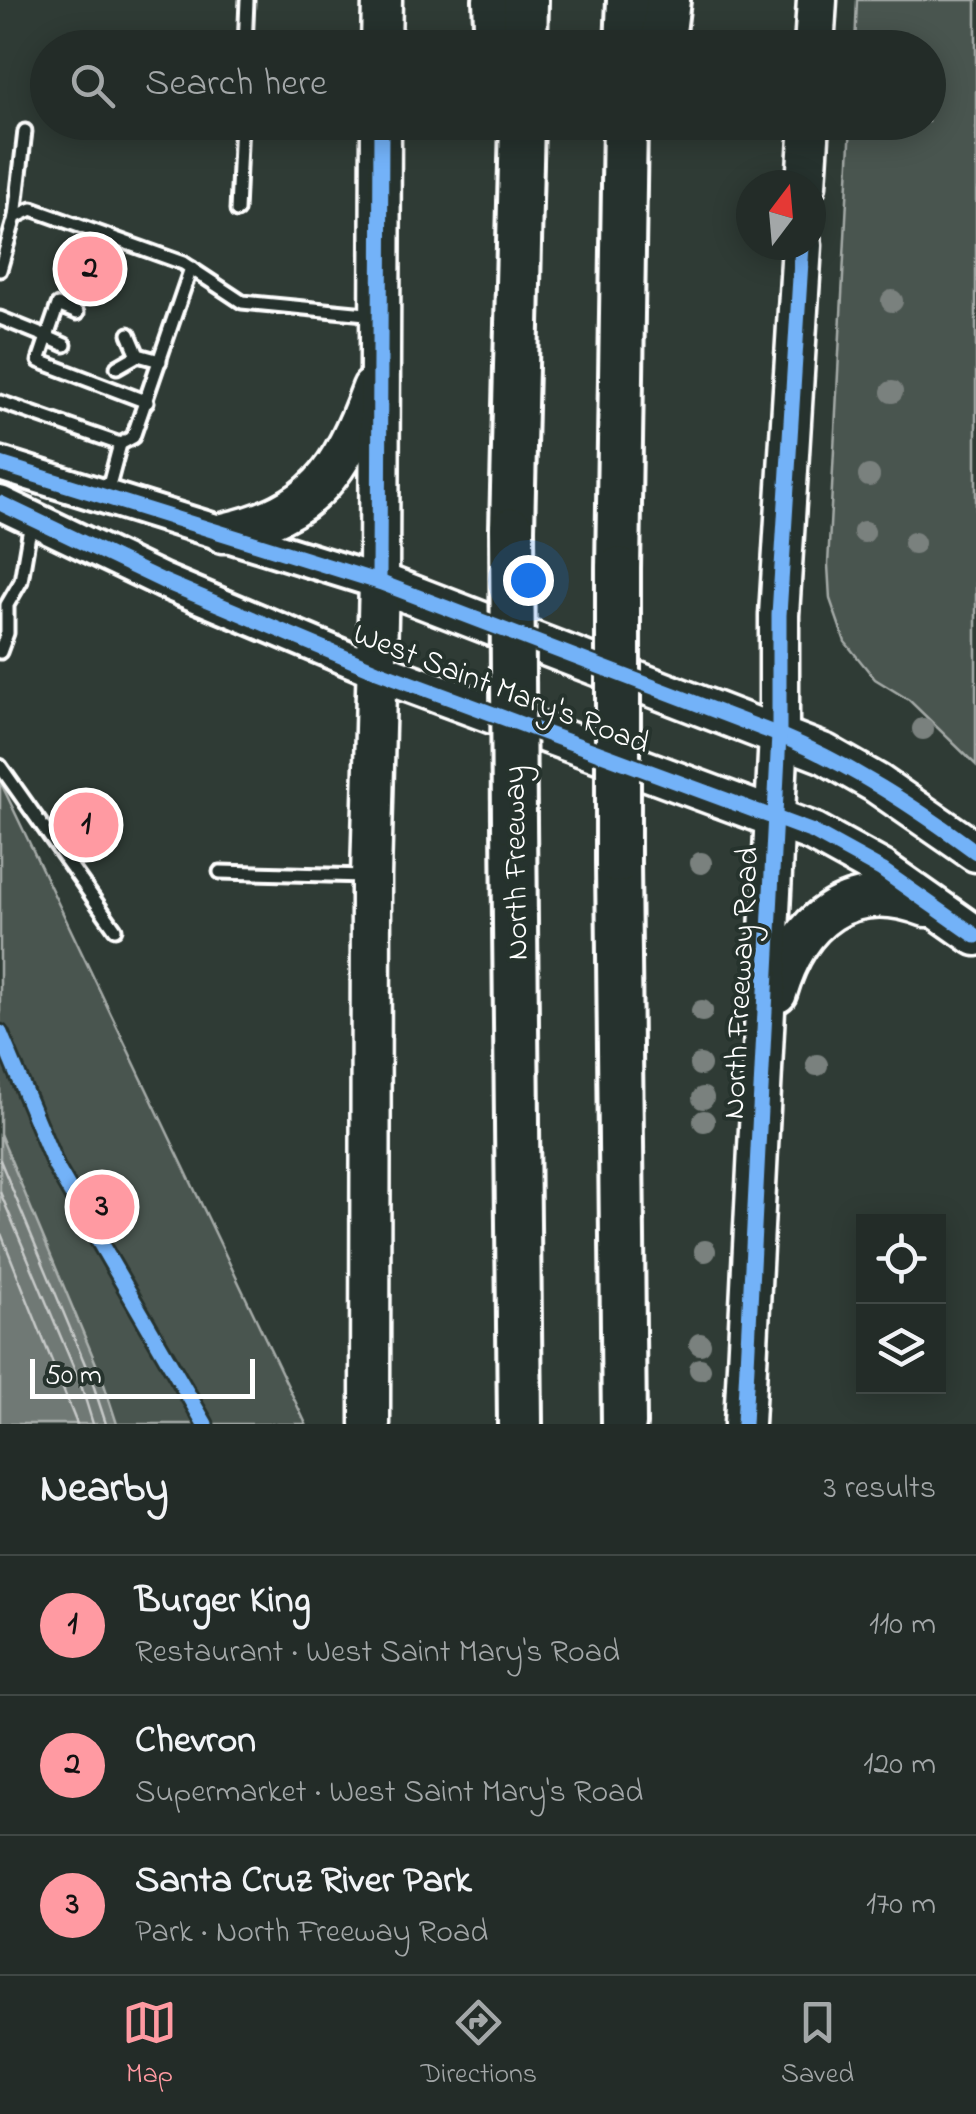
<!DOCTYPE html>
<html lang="en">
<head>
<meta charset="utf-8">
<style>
	:root { --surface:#232c28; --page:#2f3834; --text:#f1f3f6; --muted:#a3a7a8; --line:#404845; --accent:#ff9aa2 }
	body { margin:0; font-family:"Indie Flower",sans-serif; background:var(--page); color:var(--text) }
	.controls { position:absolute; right:30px; bottom:30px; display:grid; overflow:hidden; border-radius:0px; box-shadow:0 5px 25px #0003 }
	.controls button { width:90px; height:90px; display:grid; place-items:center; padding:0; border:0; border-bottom:2px solid var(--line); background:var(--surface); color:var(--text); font:50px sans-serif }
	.compass { position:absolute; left:736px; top:170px; width:90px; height:90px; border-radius:50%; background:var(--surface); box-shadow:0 5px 25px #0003; rotate:16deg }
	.scale { position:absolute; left:30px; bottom:25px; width:225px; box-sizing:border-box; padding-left:10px; border:5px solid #fff; border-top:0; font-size:28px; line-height:35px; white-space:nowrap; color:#fff; -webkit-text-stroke:8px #26332d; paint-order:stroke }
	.you { position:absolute; left:528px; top:580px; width:35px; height:35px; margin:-25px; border:8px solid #fff; border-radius:50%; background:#1a73e8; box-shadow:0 0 0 15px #1a73e833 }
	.badge { display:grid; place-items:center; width:65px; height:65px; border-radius:50%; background:var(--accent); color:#111; font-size:32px; font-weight:700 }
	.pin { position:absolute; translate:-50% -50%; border:5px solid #fff; box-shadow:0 2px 10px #0006 }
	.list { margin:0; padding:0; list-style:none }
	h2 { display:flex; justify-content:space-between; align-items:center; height:130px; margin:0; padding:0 40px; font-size:42px }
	h2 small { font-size:32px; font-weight:400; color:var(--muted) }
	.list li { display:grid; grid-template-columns:65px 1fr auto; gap:30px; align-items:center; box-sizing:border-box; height:140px; padding:0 40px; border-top:2px solid var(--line) }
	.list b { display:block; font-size:38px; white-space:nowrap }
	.list p { margin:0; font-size:32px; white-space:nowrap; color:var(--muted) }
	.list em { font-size:32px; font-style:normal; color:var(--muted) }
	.icon { flex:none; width:55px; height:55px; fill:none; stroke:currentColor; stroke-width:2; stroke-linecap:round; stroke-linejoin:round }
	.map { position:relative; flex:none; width:976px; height:1424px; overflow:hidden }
	.search { position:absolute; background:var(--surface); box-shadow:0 5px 25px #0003; left:30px; right:30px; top:30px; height:110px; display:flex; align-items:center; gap:25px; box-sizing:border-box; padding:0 35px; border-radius:55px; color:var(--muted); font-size:38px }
	.sheet { height:550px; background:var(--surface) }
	nav { display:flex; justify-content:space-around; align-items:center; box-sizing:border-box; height:140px; border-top:2px solid var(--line); background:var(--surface); font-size:28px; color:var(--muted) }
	nav a { display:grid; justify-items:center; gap:5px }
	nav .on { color:var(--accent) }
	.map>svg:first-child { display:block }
	.green { fill:#4a544f; stroke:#a4aaa7; stroke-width:2.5 }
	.water { fill:#707975; stroke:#a9afac; stroke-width:2.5 }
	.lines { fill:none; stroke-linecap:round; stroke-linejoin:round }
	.shore { stroke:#c6c9c8; stroke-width:2.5 }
	.lane-casing { stroke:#fff; stroke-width:19 }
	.secondary-casing { stroke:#fff; stroke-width:40 }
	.primary-casing { stroke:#fff; stroke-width:45 }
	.highway-casing { stroke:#fff; stroke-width:50 }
	.lane { stroke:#26332d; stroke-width:11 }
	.secondary { stroke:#26332d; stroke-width:32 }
	.primary { stroke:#26332d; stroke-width:38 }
	.highway { stroke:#26332d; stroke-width:42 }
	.highway-bridge-casing { stroke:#fff; stroke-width:50; stroke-linecap:butt }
	.highway-bridge { stroke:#26332d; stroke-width:42 }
	.cycleway-casing { stroke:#26332d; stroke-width:21 }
	.cycleway { stroke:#73b2f8; stroke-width:15 }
	.tree { fill:#7a817e }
	.labels { text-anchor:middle; stroke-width:8; stroke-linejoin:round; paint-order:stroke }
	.street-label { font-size:32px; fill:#fff; stroke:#26332d }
</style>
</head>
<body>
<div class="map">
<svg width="976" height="1424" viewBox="0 0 976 1424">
	<rect width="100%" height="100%" fill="#2f3b35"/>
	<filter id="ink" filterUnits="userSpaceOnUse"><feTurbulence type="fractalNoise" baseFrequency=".01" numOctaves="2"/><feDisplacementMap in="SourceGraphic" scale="20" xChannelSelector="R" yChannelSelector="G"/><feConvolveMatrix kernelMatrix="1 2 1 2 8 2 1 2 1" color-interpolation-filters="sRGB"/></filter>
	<g filter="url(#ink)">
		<!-- green -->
		<g class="green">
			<path d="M857,0H976V765L909,700L875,679L845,642L830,599L828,565L851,123L928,122V48L855,47Z"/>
			<path d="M0,781L306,1424H0Z"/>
		</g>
		<!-- water -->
		<path class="water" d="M0,1134L102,1378L117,1424H0Z"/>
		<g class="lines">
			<!-- shore -->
			<g class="shore">
				<path d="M0,1160L92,1381L106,1424"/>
				<path d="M0,1192L81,1385L93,1424"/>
				<path d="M0,1231L77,1424"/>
			</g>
			<defs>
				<g id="lane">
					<path d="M245,48L247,0"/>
					<path d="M237,211L241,122"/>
					<path d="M15,217L25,131"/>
					<path d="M0,270L15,217L32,209L183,263L242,302L376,315"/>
					<path d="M0,318L47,337L58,305L77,313"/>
					<path d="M129,334L138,355L160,361"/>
					<path d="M65,345L47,337L39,361L147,402"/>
					<path d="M117,367L138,355"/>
					<path d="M0,402L120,444L133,437L191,268"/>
					<path d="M107,493L120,444"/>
					<path d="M0,652L7,633V605L21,581L31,522"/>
					<path d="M0,766L115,929"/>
					<path d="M220,872L365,876"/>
				</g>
				<g id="secondary">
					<path d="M0,464L379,582"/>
					<path d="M0,503L163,581L377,671"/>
				</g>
				<g id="primary">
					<path d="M381,48L382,0"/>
					<path d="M814,48L817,0"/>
					<path d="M806,185L810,122"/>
					<path d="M223,533C315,513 341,472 372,388"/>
					<path d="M379,582L825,754L876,783L976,852"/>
					<path d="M377,671L813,832L882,870L976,936"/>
					<path d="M777,993C798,921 849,877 926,907"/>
					<path d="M370,1424L371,876L379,582L381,122"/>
					<path d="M744,1424L779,735V615L802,245"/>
				</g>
				<g id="highway">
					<path d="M495,0L497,48"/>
					<path d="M525,48L526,0"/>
					<path d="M627,48L629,0"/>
					<path d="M662,48L668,0"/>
					<path d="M512,529L522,122"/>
					<path d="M618,569L625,122"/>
					<path d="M514,822L520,1424"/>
					<path d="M618,861L624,1424"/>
				</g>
			</defs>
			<!-- lane casing -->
			<use href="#lane" class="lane-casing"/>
			<!-- secondary casing -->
			<use href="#secondary" class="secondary-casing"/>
			<!-- primary casing -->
			<use href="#primary" class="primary-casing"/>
			<!-- highway casing -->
			<use href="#highway" class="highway-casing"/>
			<!-- lane -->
			<use href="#lane" class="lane"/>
			<!-- secondary -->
			<use href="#secondary" class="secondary"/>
			<!-- primary -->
			<use href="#primary" class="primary"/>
			<!-- highway -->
			<use href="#highway" class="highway"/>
			<defs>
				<g id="highway-bridge">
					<path d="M512,529L514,822"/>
					<path d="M618,569V861"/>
				</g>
			</defs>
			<!-- highway-bridge casing -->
			<use href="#highway-bridge" class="highway-bridge-casing"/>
			<!-- highway-bridge -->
			<use href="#highway-bridge" class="highway-bridge"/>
			<defs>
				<g id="cycleway">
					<path d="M0,464L379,582L779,735C851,765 914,806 976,852"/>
					<path d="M0,503L163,581L377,671L813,832L882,870L976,936"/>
					<path d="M379,582L381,122"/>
					<path d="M0,1033L56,1167L205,1424"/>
					<path d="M744,1424L779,735V615L802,245"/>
				</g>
			</defs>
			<!-- cycleway casing -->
			<use href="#cycleway" class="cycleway-casing"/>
			<!-- cycleway -->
			<use href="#cycleway" class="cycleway"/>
		</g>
		<!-- trees -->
		<g class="tree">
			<circle cx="892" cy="301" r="11"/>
			<circle cx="892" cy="392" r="11"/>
			<circle cx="869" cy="476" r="11"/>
			<circle cx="864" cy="532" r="11"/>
			<circle cx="914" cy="543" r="11"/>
			<circle cx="923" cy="729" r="11"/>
			<circle cx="701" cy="863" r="11"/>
			<circle cx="702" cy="1011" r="11"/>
			<circle cx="700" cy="1065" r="11"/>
			<circle cx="817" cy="1065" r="11"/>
			<circle cx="703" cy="1098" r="11"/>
			<circle cx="704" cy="1121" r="11"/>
			<circle cx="705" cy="1251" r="11"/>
			<circle cx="700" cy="1344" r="11"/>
			<circle cx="700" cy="1369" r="11"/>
		</g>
	</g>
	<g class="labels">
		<!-- street labels -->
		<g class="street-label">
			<text transform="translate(502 687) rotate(21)" y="11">West Saint Mary's Road</text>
			<text transform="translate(514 863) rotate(-91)" y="11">North Freeway</text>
			<text transform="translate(739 983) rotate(-87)" y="11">North Freeway Road</text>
		</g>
	</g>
</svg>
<div class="controls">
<button><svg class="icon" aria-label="locate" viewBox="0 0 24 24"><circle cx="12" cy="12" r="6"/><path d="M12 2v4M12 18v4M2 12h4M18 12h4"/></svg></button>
<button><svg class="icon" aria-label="layers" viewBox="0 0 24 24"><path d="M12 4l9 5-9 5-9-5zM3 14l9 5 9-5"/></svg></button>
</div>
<svg class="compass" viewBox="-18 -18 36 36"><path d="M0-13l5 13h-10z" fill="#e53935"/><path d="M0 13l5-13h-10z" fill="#a3a7a8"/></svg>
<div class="scale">50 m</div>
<div class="you"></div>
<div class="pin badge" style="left:86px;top:825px">1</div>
<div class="pin badge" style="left:90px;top:269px">2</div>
<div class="pin badge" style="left:102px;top:1207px">3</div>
<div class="search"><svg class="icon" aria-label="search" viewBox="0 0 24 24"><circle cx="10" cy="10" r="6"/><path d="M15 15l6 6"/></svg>Search here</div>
</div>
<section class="sheet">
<h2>Nearby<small>3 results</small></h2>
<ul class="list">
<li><span class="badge">1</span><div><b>Burger King</b><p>Restaurant · West Saint Mary's Road</p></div><em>110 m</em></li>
<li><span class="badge">2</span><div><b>Chevron</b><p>Supermarket · West Saint Mary's Road</p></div><em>120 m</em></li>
<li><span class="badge">3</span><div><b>Santa Cruz River Park</b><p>Park · North Freeway Road</p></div><em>170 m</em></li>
</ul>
</section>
<nav>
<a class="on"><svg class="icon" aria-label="map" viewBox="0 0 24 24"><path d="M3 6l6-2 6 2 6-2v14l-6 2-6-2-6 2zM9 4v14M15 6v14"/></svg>Map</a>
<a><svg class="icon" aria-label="directions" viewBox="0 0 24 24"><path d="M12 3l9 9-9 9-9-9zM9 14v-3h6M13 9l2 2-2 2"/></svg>Directions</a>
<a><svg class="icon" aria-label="saved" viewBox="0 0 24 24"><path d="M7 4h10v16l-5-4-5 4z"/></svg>Saved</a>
</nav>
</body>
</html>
